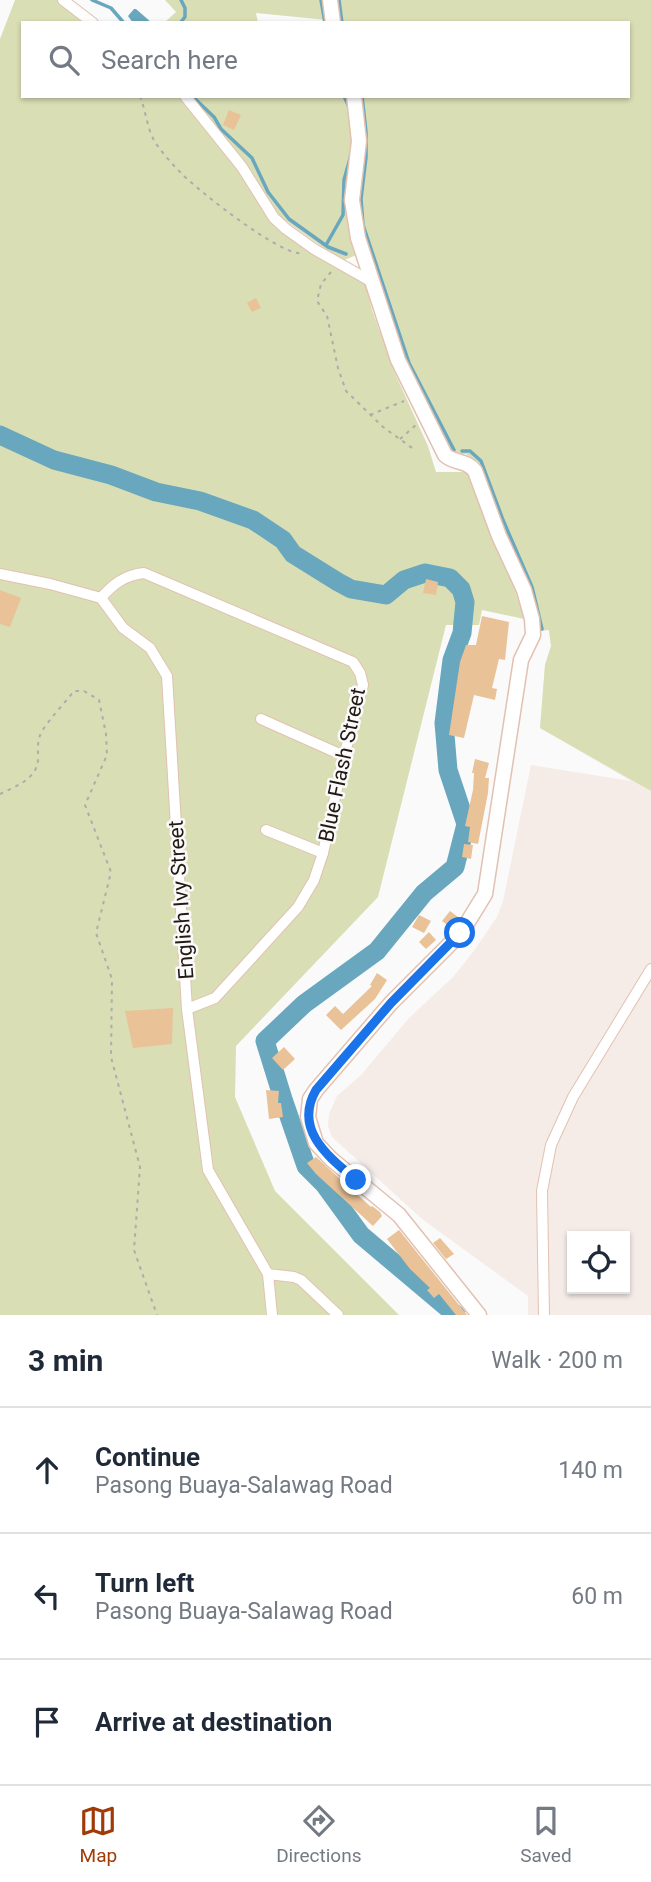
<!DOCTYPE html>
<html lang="en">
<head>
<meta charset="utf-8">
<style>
	:root { --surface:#fff; --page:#f6f6f7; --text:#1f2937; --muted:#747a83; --line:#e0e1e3; --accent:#a03b07 }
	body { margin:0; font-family:Roboto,sans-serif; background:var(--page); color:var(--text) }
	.controls { position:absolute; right:21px; bottom:21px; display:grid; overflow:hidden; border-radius:0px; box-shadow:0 2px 5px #0004 }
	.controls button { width:63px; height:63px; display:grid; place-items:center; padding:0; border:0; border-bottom:2px solid var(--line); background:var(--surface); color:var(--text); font:35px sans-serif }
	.stop { position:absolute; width:21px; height:21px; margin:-16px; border:5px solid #1a73e8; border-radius:50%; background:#fff }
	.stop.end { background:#1a73e8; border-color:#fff; box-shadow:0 2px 7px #0008 }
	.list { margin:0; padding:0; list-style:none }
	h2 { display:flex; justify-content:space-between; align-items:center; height:91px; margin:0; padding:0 28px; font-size:30px }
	h2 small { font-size:23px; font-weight:400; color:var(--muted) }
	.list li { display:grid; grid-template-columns:46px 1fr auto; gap:21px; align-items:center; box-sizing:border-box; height:126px; padding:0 28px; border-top:2px solid var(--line) }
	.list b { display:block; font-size:26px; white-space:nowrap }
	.list p { margin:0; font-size:23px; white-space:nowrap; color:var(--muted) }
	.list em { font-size:23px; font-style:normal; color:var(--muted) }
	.icon { flex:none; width:38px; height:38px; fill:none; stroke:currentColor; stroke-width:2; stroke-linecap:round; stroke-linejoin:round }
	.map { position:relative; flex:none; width:651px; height:1315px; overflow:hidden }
	.search { position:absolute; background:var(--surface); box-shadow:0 2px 5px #0004; left:21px; right:21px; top:21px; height:77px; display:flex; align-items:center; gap:18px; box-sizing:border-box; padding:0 24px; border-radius:0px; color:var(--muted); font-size:26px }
	.sheet { height:469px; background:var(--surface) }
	nav { display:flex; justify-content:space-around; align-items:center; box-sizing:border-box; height:98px; border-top:2px solid var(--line); background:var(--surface); font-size:19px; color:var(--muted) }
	nav a { display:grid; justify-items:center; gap:4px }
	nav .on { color:var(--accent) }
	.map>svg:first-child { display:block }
	.built { fill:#f5ece8; fill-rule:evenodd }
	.green { fill:#d9deb5 }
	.water { fill:#68a7be }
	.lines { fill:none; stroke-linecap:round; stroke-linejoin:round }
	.stream { stroke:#68a7be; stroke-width:3.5 }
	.river { stroke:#68a7be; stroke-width:19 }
	.building { fill:#e9c297 }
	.street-casing { stroke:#e2c1b1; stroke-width:12 }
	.secondary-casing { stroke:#e2c1b1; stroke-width:17 }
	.path { stroke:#afacaa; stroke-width:2; stroke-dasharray:3.5 5; stroke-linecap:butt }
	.street { stroke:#fff; stroke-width:10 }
	.secondary { stroke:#fff; stroke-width:14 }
	.route { stroke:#1a73e8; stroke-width:9 }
	.labels { text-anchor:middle; stroke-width:5; stroke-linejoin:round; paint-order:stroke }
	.street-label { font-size:21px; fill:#231812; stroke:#fafafa }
</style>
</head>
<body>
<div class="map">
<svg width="651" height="1315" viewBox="0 0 651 1315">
	<rect width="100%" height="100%" fill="#fafafa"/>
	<!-- built -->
	<path class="built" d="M651,0V1315H528V1296L422,1219L332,1137L328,1126L329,1114L337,1096L361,1075L409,1018L453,977L473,952L497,917L503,901L531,765L631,781L540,728L545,665L551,646L548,624L628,96V23ZM572,1236H625V1289H572Z"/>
	<!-- green -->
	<g class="green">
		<path d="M15,0H58L86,23H23V96H181L229,155L264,208L319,256L366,284L372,310L393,369L428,446L436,472H467L515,590L524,619L482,610L479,625H446L378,897L236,1046L235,1097L275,1191L399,1315H0V39Z"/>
		<path d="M165,0H323L327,20L256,13L258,23H164L176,12Z"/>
		<path d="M334,0H651V791L540,728L545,665L551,646L549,630L539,631L508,540L477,462L466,454H452L406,364L358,221L359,96H628V23H337Z"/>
		<path d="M188,96H348L354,115L350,163L345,184L346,207L359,254L342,261L279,216Z"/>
	</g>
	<!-- water -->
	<path class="water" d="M134,9H136L152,23H133L128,16Z"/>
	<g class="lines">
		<!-- stream -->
		<g class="stream">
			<path d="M92,0L111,8L124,23"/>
			<path d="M321,0L325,23"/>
			<path d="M339,0L342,23"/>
			<path d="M180,23L185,17V8L181,0"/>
			<path d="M192,96L214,117L221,129L252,158L268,192L289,219L328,247L346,254"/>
			<path d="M344,96L349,107"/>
			<path d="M362,96L366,132V157L361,199L363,225L409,363L454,450"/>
			<path d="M326,245L343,215L344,180L351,155"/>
			<path d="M462,451H470L481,461L503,520L532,587L542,629"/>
		</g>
		<!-- river -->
		<path class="river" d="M0,435L54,460L111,475L156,492L200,501L253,520L283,540L293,554L338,582L351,589L386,595L404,580L425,573L450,578L461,589L465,602L462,633L452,660L444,723L448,770L466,824L455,867L424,893L377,951L304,1004L265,1041L283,1099L306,1166L324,1184L361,1235L456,1315"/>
	</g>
	<!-- building -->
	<g class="building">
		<path d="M229,110L241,115L234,130L223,125Z"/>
		<path d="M256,298L261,308L252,312L247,303Z"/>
		<path d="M426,579L438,582L436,595L423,593Z"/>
		<path d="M0,590L21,598L10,627L0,624Z"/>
		<path d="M482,616L509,622L505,660L499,659L492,688L497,689L495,700L474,695L464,738L449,735L460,662L466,645H476Z"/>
		<path d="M475,759L489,763L485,778H489L488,793L478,844L468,842L470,827L465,826L473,790L474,773H472Z"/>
		<path d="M464,844L473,845L471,859L462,857Z"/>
		<path d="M450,911L458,917L450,927L442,921Z"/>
		<path d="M419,915L431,921L424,933L412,927Z"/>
		<path d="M429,932L436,940L426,949L419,942Z"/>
		<path d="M377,973L387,980L375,999L341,1030L326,1015L335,1006L343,1014L372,986L370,985Z"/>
		<path d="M173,1008L172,1044L133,1048L125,1011Z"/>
		<path d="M284,1047L295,1059L283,1070L272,1058Z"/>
		<path d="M266,1090L279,1091L278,1103H281L283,1117L269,1119Z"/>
		<path d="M316,1157L371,1207L372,1206L380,1212L382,1216L373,1226L316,1174L307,1163Z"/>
		<path d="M399,1230L467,1315H456L439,1294L434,1298L427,1290L430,1288L410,1269L387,1239Z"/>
		<path d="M440,1238L454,1254L446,1259L433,1243Z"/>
	</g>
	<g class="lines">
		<defs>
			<g id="street">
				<path d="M63,0L93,23"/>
				<path d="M185,96L242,167L274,218L286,229L314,249L372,282"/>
				<path d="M0,574L50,584L101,598L123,628L150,648L167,676L187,1009L208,1170L268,1274L272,1315"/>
				<path d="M101,598C113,584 125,575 144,573L353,662L360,673L363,685L344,756L323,853L314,880L298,907L215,998L187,1009"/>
				<path d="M261,719L344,756"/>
				<path d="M266,830L323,853"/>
				<path d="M268,1274L294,1277L301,1280L338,1315"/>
				<path d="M544,1315L542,1191L551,1145L573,1097L651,969"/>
			</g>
			<g id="secondary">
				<path d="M330,0L333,23"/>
				<path d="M354,96L359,141L352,200L358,238L398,360L445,455C455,464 465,459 475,471L499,536L524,590L532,619L533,635L521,660L485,894L461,933L391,1003L316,1090L310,1099L308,1117L316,1143L331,1159L399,1215L479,1315"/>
			</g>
		</defs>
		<!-- street casing -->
		<use href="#street" class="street-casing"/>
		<!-- secondary casing -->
		<use href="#secondary" class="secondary-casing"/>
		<!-- path -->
		<g class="path">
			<path d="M140,96C146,111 147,129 155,142C163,154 173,165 183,175C199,191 283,258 303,253"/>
			<path d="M331,272L321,284L317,301L327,316L338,368L346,391L383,427L415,450"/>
			<path d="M370,415L404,401"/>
			<path d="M400,439L417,424"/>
			<path d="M0,794C16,786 38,779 38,758C38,748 37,740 42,731C51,717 64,704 74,691H84L99,700L106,734L107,755L85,805L111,872L96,933L112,979L111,1057L140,1167L134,1250L157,1315"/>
		</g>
		<!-- street -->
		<use href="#street" class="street"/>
		<!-- secondary -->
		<use href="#secondary" class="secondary"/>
	</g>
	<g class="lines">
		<!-- route -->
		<path class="route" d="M356,1180C329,1157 293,1130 316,1090L391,1003L460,933"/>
	</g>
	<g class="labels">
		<!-- street labels -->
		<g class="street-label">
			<text transform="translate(342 765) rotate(-78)" y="7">Blue Flash Street</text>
			<text transform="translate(181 900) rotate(-94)" y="7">English Ivy Street</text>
		</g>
	</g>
</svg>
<div class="controls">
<button><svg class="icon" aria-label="locate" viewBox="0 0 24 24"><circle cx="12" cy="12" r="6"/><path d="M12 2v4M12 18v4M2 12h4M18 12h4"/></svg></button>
</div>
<div class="stop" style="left:460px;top:933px"></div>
<div class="stop end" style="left:356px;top:1180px"></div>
<div class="search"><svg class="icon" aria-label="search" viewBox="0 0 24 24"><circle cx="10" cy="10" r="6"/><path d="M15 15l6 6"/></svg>Search here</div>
</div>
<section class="sheet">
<h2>3 min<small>Walk · 200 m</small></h2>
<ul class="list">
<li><svg class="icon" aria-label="ahead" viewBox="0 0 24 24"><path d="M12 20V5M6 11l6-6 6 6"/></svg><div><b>Continue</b><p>Pasong Buaya-Salawag Road</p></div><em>140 m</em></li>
<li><svg class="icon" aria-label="left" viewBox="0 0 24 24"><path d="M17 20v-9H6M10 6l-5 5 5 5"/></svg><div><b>Turn left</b><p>Pasong Buaya-Salawag Road</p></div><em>60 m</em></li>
<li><svg class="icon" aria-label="arrive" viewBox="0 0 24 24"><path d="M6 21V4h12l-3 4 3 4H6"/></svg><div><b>Arrive at destination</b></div></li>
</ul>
</section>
<nav>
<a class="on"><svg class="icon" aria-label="map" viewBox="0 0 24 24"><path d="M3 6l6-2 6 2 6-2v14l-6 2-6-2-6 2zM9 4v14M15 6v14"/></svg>Map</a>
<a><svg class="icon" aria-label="directions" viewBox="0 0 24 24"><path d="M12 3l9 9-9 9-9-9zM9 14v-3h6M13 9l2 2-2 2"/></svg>Directions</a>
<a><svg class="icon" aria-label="saved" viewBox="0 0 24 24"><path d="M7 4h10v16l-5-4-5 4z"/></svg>Saved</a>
</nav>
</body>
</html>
